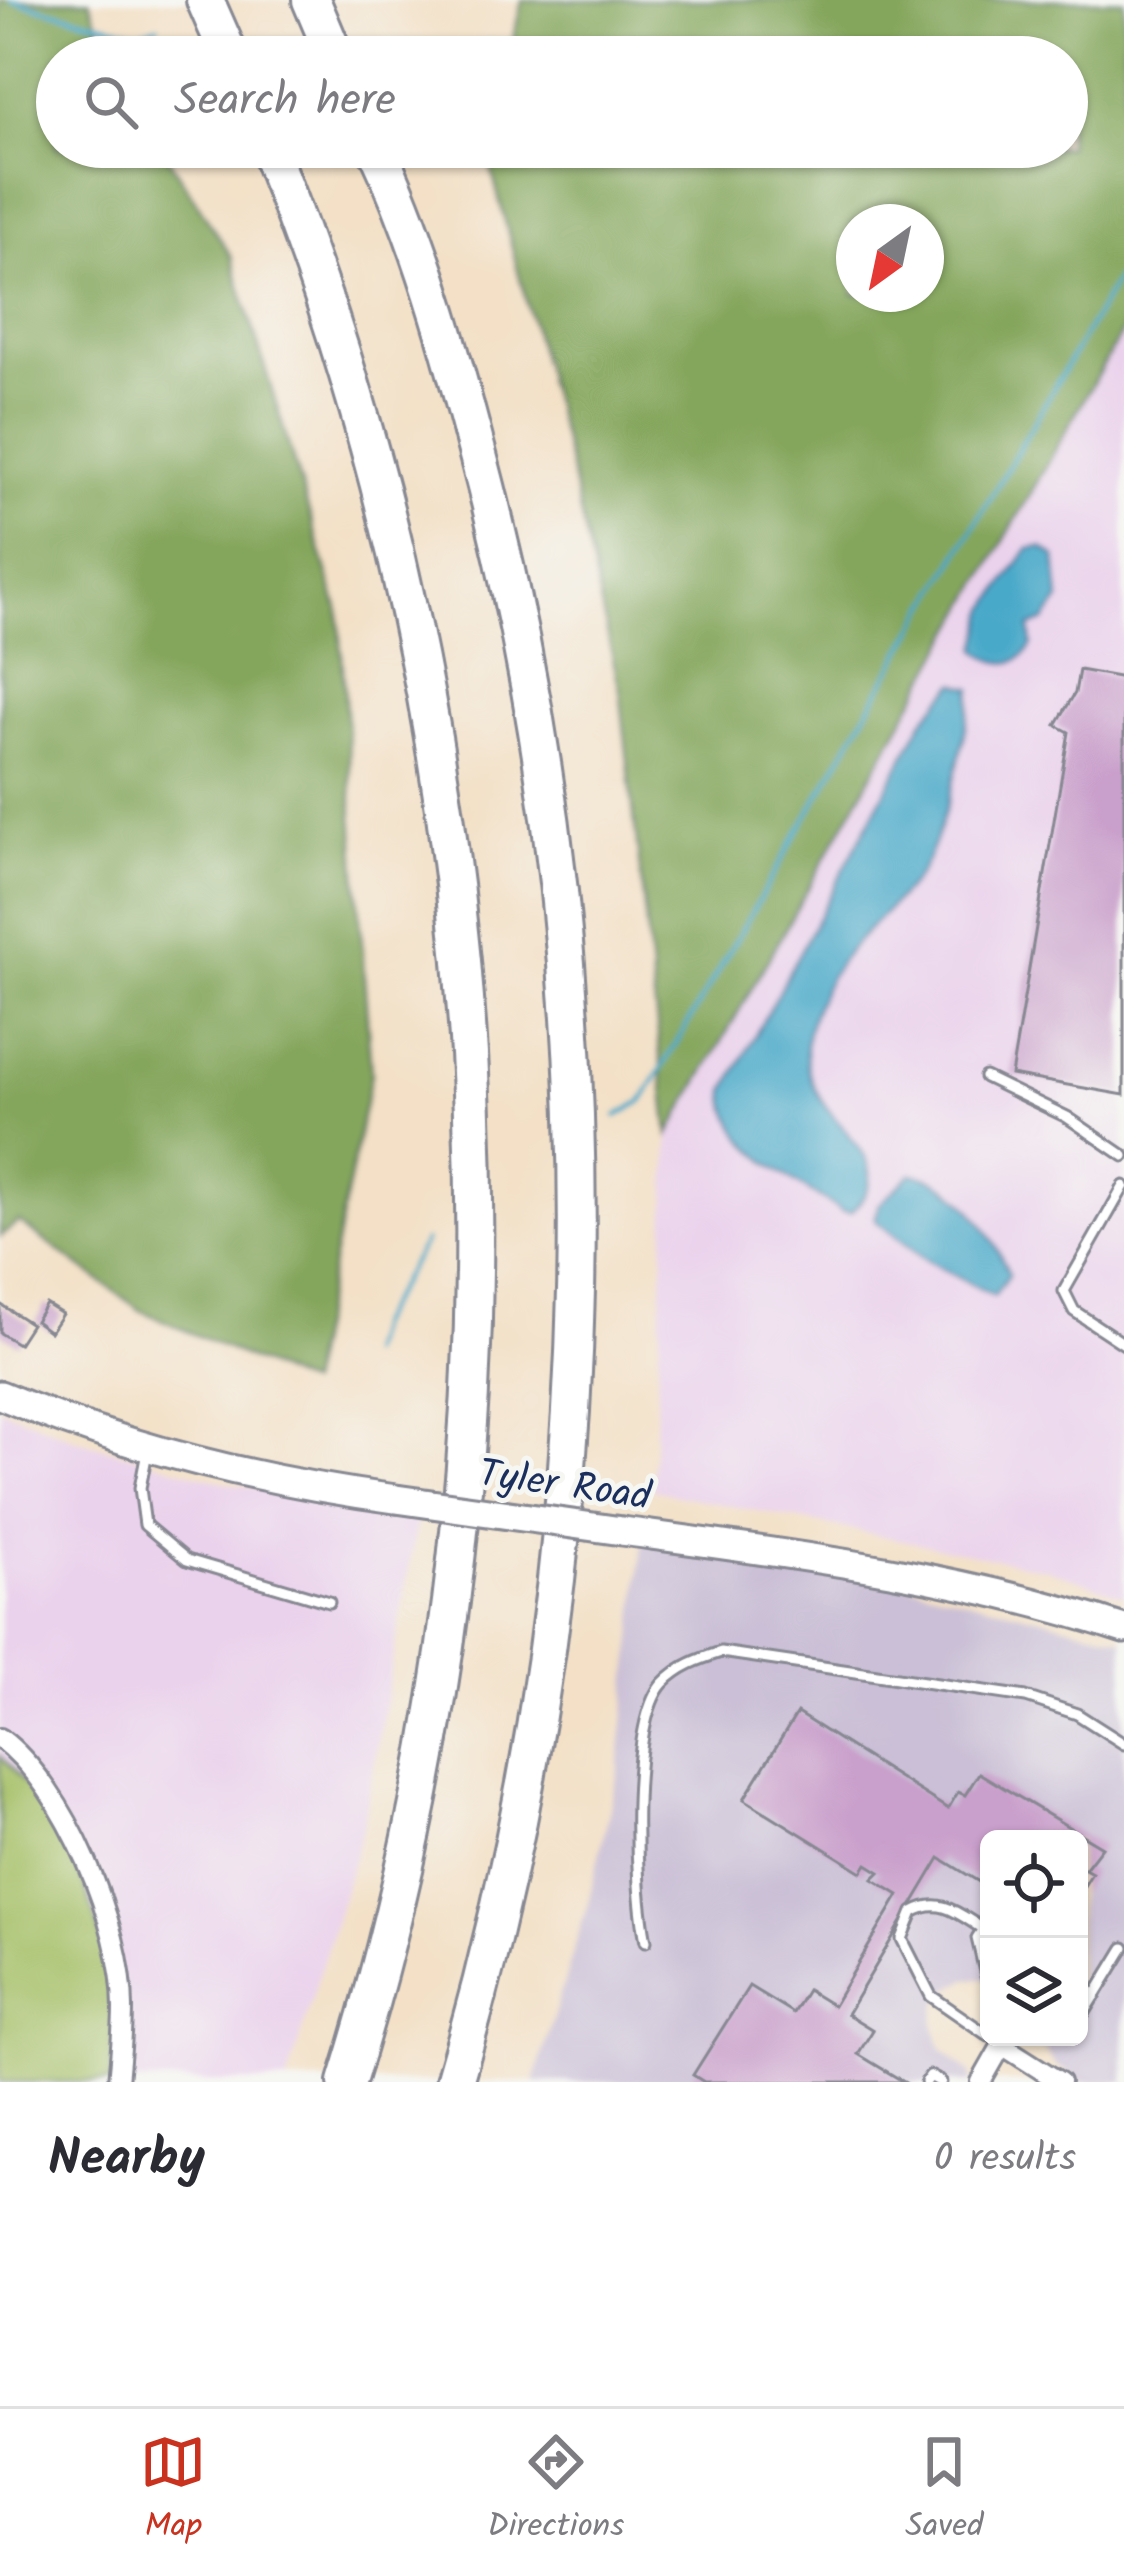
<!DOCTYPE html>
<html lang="en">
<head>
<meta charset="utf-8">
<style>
	:root { --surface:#fff; --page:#f7f7f7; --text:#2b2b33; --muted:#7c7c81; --line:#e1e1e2; --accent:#c8321e }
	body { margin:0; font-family:Kalam,sans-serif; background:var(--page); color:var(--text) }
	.controls { position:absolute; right:36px; bottom:36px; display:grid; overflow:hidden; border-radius:18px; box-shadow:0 3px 9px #0004 }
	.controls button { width:108px; height:108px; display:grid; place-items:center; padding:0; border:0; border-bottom:3px solid var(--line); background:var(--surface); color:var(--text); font:60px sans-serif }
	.compass { position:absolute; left:836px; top:204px; width:108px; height:108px; border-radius:50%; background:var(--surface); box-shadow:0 3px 9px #0004; rotate:213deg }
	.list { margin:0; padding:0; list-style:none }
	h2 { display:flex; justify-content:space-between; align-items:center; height:156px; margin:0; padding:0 48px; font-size:51px }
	h2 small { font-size:39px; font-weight:400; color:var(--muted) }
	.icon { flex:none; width:66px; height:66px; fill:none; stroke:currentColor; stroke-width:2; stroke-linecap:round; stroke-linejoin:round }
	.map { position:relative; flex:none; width:1124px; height:2082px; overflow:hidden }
	.search { position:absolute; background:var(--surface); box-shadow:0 3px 9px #0004; left:36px; right:36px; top:36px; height:132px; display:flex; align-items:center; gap:30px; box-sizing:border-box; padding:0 42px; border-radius:66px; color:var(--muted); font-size:45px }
	.sheet { height:324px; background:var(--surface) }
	nav { display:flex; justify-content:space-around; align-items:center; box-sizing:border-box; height:168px; border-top:3px solid var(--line); background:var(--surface); font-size:33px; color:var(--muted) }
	nav a { display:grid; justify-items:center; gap:6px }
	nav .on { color:var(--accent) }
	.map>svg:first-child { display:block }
	.built { fill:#ead1ec }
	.industrial { fill:#cabfd6 }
	.green { fill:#a5bf66; stroke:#607762; stroke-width:3 }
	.forest { fill:#84a65b; stroke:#506a5c; stroke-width:3; fill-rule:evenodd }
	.water { fill:#4aa9c9; stroke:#326c94; stroke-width:3 }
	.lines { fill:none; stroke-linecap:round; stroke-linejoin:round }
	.stream { stroke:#4aa9c9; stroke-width:4.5 }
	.building { fill:#c99fcb }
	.lane-casing { stroke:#878892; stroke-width:15 }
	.street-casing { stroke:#878892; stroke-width:24 }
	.secondary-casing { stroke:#878892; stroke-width:33 }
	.highway-casing { stroke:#878892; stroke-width:42 }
	.lane { stroke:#fff; stroke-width:9 }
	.street { stroke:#fff; stroke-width:18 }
	.secondary { stroke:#fff; stroke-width:27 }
	.highway { stroke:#fff; stroke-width:36 }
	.secondary-bridge-casing { stroke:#878892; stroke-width:33; stroke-linecap:butt }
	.secondary-bridge { stroke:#fff; stroke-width:27 }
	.labels { text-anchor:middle; stroke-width:10; stroke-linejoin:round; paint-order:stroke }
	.street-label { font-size:39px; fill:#1b2f5e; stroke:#f6f6f2 }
</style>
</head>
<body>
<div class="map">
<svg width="1124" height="2082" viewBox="0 0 1124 2082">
	<rect width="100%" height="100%" fill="#f6f6f2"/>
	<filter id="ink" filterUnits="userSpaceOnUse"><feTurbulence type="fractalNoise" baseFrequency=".00833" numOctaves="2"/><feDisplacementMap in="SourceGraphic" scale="24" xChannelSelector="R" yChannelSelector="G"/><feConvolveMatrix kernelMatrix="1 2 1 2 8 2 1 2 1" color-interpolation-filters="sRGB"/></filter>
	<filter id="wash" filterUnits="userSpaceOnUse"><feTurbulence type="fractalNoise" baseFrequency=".004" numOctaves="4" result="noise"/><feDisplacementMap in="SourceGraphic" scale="48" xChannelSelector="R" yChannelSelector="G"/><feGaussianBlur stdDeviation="2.7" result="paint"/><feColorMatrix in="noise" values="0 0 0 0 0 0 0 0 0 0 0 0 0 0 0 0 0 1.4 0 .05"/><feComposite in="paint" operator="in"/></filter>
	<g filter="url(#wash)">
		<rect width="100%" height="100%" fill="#f3e0c6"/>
		<!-- built -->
		<g class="built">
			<path d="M1124,328V1596L1047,1569L652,1490L670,1128Z"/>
			<path d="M0,1408L77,1440L228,1483L418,1516L363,1826L287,2082H0Z"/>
		</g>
		<!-- industrial -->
		<path class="industrial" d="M643,1543L870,1575L1124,1639V2082H1082L1056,2065L1035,2037H1079V1839H989V1978L967,1979L951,1988L938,2003L934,2023L942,2049L971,2074L972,2082H534L588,1903L619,1769Z"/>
		<!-- green -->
		<path class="green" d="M0,1756C88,1848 121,1957 111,2082H0Z"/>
		<!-- forest -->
		<g class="forest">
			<path d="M0,0H90L109,57H57V147H161L231,256L339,611L371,1074L307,1385L140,1310L19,1222L0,1237Z"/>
			<path d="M522,0H1124V328L669,1135L620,690L568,460L492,172L495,147H1067V57H509ZM854,222H926V294H854Z"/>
		</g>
		<!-- water -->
		<g class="water">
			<path d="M1042,547L1056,557L1060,600L1045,621L1030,627L1032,645C1017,669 996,667 978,649L988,608L1028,549Z"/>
			<path d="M956,683L972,688C970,724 940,847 919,874C877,929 833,949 811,1020C778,1123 920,1144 851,1212H842C799,1182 724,1149 726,1090L924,719Z"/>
			<path d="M911,1174C960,1179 991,1233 1009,1274L994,1296L922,1258L875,1220L879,1205Z"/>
		</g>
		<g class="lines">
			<!-- stream -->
			<g class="stream">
				<path d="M11,0L139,33L158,26"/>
				<path d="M617,1116L643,1101L1124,266"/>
				<path d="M367,1354L375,1325L425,1241"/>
			</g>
		</g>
		<g id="blocks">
			<!-- building -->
			<g class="building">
				<path d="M1079,670L1124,678V1095L1011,1075L1069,732L1056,725L1075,693Z"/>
				<path d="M0,1304L31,1324L18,1344L0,1333Z"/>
				<path d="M46,1304L62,1314L50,1332L35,1321Z"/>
				<path d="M797,1713L948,1809L958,1792L965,1795L979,1773L1102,1847L1085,1869L1092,1873L1079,1894V1839H989V1888L940,1858L847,2014L873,2030L858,2054L904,2082H704L693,2075L749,1986L793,2013L807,1990L833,2006L899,1895L873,1879L880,1872L867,1864L862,1872L744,1799Z"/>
			</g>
		</g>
	</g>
	<g filter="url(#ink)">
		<use href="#blocks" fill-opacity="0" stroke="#878892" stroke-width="3"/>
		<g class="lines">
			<defs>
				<g id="lane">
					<path d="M985,1077L1067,1117L1124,1156"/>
					<path d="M1124,1186L1064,1291L1074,1311L1124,1344"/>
					<path d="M147,1452L140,1488L145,1525L187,1560L329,1602"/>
					<path d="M983,1929C959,1914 941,1896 913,1912L902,1939L931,1996L989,2036"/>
					<path d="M989,1933L983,1929L977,1938L989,1989"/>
					<path d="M646,1941C635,1889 627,1722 663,1683C679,1666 699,1659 721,1652L1026,1697L1077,1714L1124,1744"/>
					<path d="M1079,1985L1096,1995"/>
					<path d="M1085,2012L1124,1948"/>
					<path d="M926,2082L930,2076L941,2082"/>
				</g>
				<g id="street">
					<path d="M0,1738C66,1787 123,1927 123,2008C123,2033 120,2058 118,2082"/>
					<path d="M981,2082L1002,2045L1060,2082"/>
				</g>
				<g id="secondary">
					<path d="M0,1395C126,1448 261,1481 396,1499"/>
					<path d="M622,1531C791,1554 961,1575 1124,1629"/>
				</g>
				<g id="highway">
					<path d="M205,0L230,57"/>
					<path d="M311,0L335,57"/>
					<path d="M268,147C511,755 542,1456 347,2082"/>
					<path d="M376,147C426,253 457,373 486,486C618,1008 605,1565 454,2082"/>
				</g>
			</defs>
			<!-- lane casing -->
			<use href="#lane" class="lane-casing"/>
			<!-- street casing -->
			<use href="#street" class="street-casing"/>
			<!-- secondary casing -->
			<use href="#secondary" class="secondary-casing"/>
			<!-- highway casing -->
			<use href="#highway" class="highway-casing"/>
			<!-- lane -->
			<use href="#lane" class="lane"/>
			<!-- street -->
			<use href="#street" class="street"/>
			<!-- secondary -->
			<use href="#secondary" class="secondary"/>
			<!-- highway -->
			<use href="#highway" class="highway"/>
			<defs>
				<path id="secondary-bridge" d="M396,1499L622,1531"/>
			</defs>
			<!-- secondary-bridge casing -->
			<use href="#secondary-bridge" class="secondary-bridge-casing"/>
			<!-- secondary-bridge -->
			<use href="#secondary-bridge" class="secondary-bridge"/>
		</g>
	</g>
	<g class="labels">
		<!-- street labels -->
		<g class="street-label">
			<text transform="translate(565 1483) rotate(8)" y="14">Tyler Road</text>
		</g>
	</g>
</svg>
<div class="controls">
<button><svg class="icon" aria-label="locate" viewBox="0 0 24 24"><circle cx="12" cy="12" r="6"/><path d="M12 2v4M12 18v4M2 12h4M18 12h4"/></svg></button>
<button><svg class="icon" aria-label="layers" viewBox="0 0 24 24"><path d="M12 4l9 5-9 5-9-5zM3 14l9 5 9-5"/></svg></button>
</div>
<svg class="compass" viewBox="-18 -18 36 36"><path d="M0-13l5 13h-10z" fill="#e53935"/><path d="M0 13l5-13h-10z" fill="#7c7c81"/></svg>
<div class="search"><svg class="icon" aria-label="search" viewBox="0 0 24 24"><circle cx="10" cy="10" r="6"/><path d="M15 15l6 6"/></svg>Search here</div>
</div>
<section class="sheet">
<h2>Nearby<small>0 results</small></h2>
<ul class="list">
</ul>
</section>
<nav>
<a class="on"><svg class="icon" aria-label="map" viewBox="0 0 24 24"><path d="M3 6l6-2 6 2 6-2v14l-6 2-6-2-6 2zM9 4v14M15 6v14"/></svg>Map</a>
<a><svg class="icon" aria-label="directions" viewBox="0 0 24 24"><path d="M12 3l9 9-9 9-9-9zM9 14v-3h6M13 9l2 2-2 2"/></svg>Directions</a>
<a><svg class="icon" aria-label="saved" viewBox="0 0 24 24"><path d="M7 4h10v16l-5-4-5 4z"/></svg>Saved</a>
</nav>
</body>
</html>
